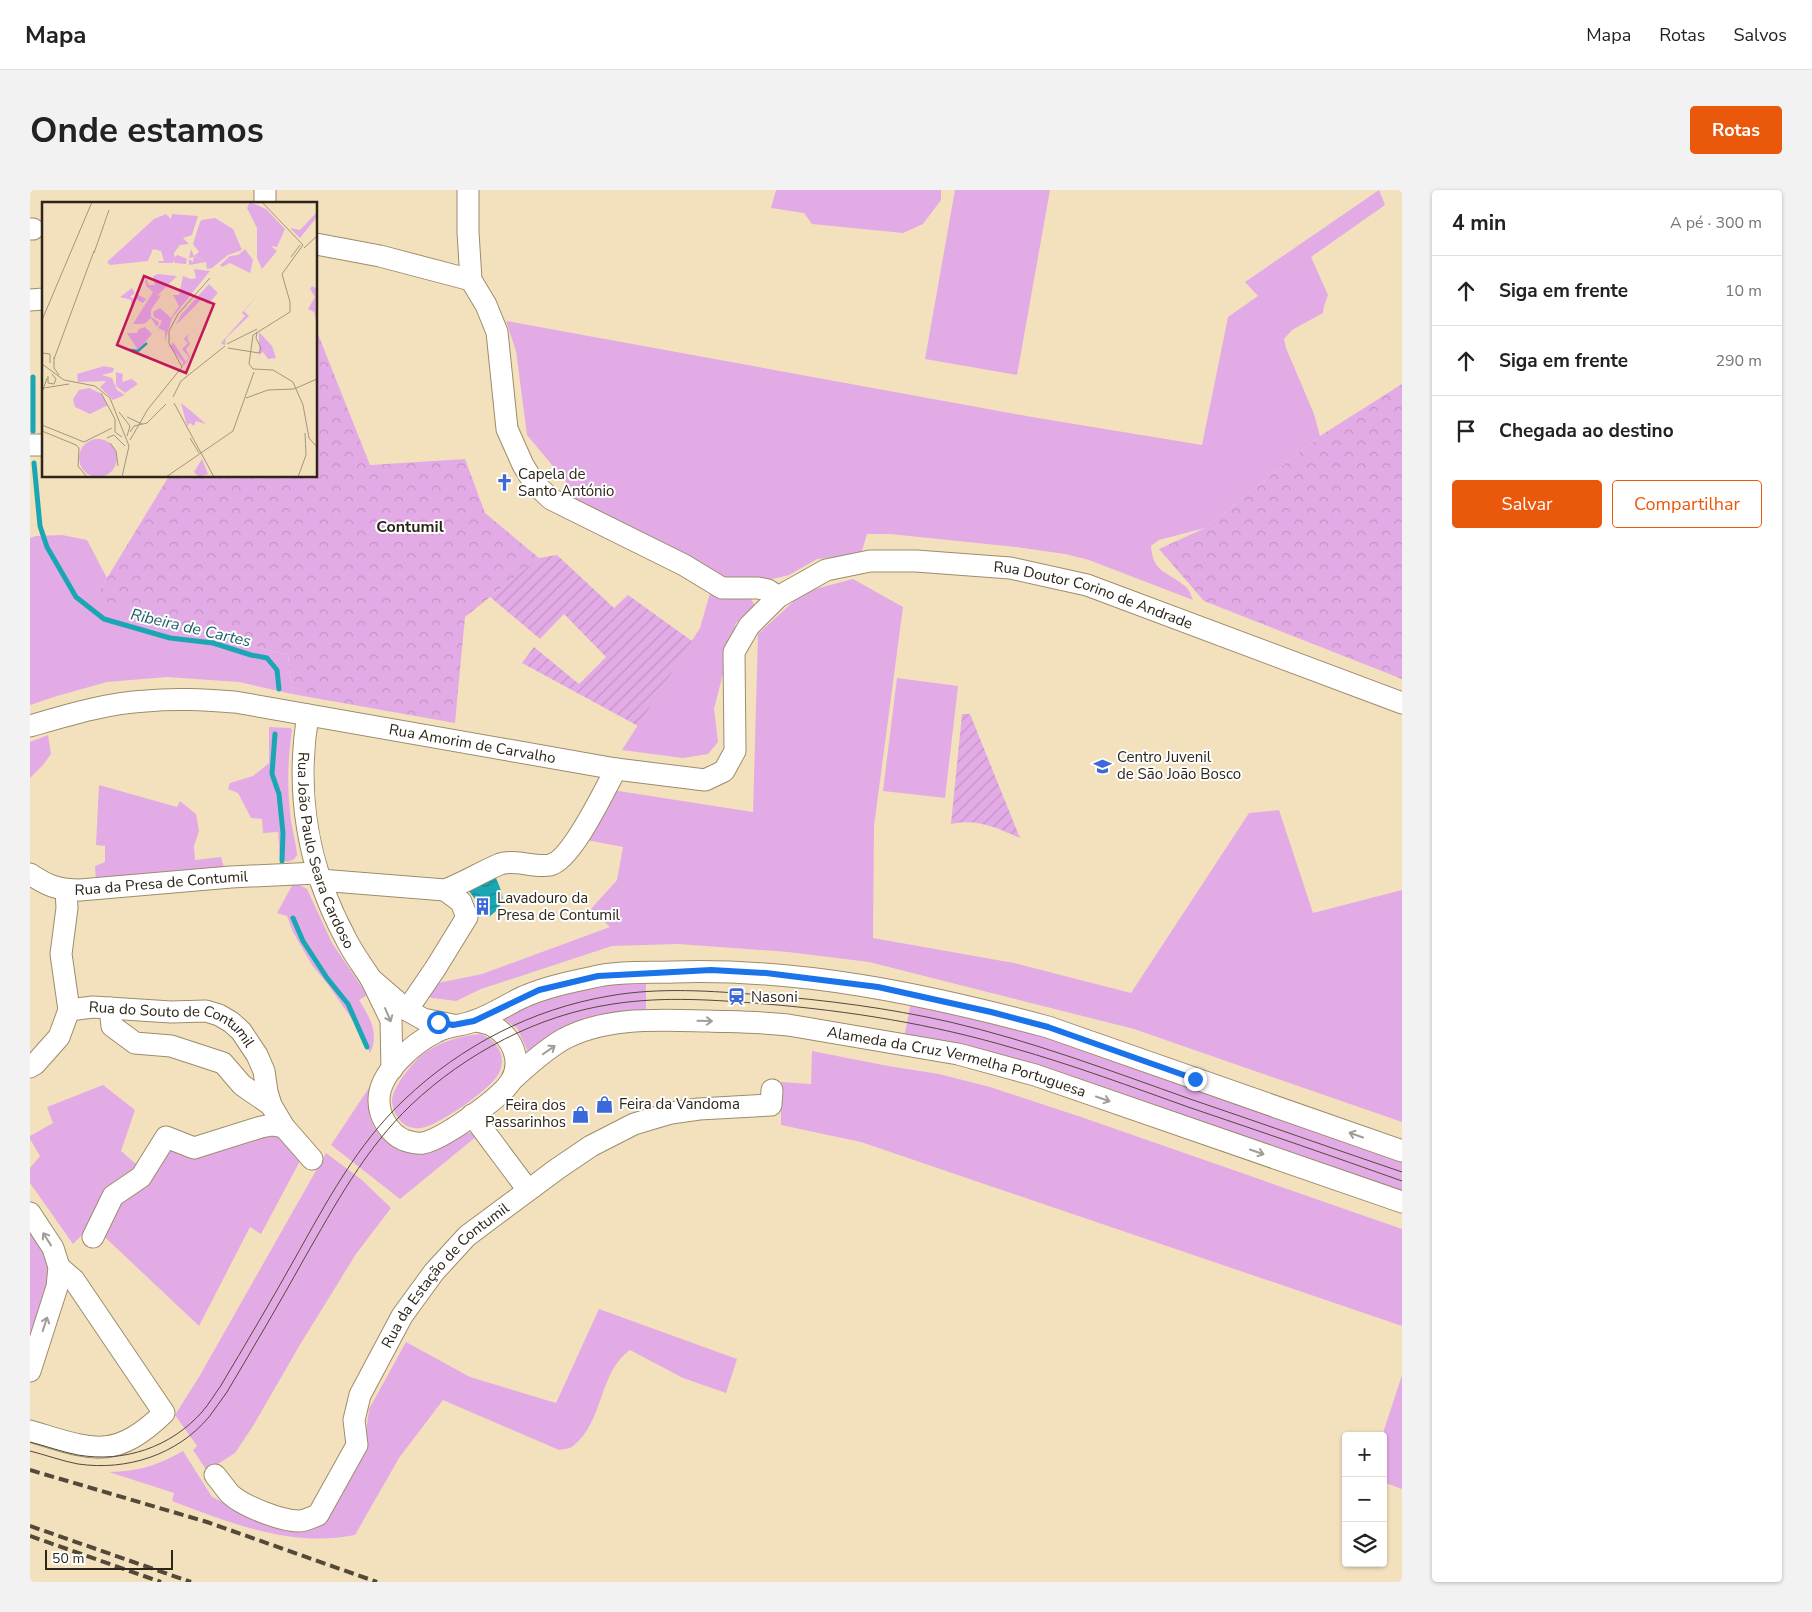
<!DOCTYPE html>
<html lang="pt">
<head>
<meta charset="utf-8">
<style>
	:root { --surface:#fff; --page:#f2f2f2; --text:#222; --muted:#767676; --line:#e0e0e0; --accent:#ea580c }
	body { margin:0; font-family:"Nunito Sans",sans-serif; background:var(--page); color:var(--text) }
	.controls { position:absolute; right:15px; bottom:15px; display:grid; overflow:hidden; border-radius:5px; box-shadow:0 1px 4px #0004 }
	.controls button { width:45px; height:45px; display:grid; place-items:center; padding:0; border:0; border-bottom:1px solid var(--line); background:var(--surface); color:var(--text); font:25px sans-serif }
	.scale { position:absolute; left:15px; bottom:12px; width:128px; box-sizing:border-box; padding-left:5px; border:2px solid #2c2518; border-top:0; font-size:14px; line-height:18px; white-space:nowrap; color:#2c2518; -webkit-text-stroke:4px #fff; paint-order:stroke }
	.stop { position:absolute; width:15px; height:15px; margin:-11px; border:4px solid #1a73e8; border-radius:50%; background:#fff }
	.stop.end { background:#1a73e8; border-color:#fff; box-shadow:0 1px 5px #0008 }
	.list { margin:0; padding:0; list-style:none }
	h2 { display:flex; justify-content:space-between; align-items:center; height:65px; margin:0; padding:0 20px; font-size:21px }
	h2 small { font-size:16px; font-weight:400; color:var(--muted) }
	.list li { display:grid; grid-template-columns:32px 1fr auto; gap:15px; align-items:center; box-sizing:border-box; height:70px; padding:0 20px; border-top:1px solid var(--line) }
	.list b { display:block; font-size:19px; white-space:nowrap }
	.list em { font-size:16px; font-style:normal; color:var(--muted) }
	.actions { display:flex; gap:10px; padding:15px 20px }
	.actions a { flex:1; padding:11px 0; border:1px solid var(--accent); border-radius:5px; text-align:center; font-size:18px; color:var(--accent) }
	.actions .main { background:var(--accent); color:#fff }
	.icon { flex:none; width:28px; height:28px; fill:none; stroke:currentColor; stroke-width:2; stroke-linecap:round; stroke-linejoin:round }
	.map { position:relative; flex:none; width:1372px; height:1392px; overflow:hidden; border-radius:5px }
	header { display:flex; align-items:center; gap:30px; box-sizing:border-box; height:70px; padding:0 25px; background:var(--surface); border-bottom:1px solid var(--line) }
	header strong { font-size:24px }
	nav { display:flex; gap:28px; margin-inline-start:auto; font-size:18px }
	.intro { display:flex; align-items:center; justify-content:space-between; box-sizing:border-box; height:120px; padding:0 30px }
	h1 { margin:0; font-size:35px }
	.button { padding:12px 22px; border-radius:5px; background:var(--accent); color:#fff; font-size:18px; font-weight:700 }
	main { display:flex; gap:30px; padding:0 30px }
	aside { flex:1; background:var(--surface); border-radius:5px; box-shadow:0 1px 4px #0004 }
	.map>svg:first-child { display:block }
	.grass { fill:#e3abe6 }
	.forest { fill:url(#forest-crowns) }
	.garden { fill:url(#garden-furrows) }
	.water { fill:url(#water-waves) }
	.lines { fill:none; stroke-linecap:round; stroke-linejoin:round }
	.stream { stroke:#1ba6b3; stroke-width:5 }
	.minor-casing { stroke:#9d8c6b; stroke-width:23 }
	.minor { stroke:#fff; stroke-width:21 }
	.tram { stroke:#524938; stroke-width:1 }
	.rail { stroke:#524938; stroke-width:4; stroke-dasharray:10 5; stroke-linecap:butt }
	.oneway { stroke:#a09d97 }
	.route { stroke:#1a73e8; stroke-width:6 }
	.labels { text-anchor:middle; stroke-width:4; stroke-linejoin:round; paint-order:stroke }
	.poi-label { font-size:15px; fill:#2c2518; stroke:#fff; text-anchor:start }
	.street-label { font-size:15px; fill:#2c2518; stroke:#fff }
	.neighbourhood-label { font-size:16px; font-weight:bold; fill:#2c2518; stroke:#fff }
	.water-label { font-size:16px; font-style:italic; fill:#1c6067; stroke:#fff }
	.inset-river { fill:none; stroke:#1ba6b3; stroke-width:2.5 }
	.inset-road { fill:none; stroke:#a3967c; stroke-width:1 }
	.view { fill:#c2185b; fill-opacity:0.15; stroke:#c2185b; stroke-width:2.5 }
	.inset-edge { fill:none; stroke:#2c2518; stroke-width:2.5 }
</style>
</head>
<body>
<header>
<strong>Mapa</strong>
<nav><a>Mapa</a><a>Rotas</a><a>Salvos</a></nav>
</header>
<div class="intro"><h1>Onde estamos</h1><a class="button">Rotas</a></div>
<main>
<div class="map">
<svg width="1372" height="1392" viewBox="0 0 1372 1392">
	<defs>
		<pattern id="forest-crowns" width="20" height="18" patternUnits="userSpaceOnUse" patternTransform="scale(1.25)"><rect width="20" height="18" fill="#e3abe6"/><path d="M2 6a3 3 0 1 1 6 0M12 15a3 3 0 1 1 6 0" fill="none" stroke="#c393c5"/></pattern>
		<pattern id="garden-furrows" width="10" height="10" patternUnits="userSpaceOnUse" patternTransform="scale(1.25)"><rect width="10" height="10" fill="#e3abe6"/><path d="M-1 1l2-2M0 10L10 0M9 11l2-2" fill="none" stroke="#c393c5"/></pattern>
		<pattern id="water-waves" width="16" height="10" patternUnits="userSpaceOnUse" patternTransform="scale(1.25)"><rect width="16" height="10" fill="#1ba6b3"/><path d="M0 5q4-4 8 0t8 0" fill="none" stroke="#188791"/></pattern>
	</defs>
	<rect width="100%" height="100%" fill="#f3e1be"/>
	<!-- grass -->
	<g class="grass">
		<path d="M746,0H911V10L893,34L873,43L782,34L774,23L741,18Z"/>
		<path d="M925,0H1020L987,185L895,169Z"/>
		<path d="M1349,0L1355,15L1281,67L1298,105L1294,116L1293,123L1262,140L1254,149L1256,158L1284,224L1290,246L1175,338L1129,350L1121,356C1123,383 1137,381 1155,396C1159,399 1161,405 1163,410L1059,370L1035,364L986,357L860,344H837L832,361L823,365L787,369L759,385L718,395L701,391L549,318L542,299L497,245L486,161L476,131L1002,227L1172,255L1198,127L1228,106L1215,92Z"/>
		<path d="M32,345L57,350L77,388L66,408L173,444L258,465L262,504L209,492L137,487L77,492L27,506L0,515V348L6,346Z"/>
		<path d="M823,389L873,417L844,636L843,748L984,773L1101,803L1219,623L1249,620L1283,723L1372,700V932L1104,839L839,772L758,762L648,754L582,756L451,799L426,811L395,807L403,794L452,784L580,737L561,719L587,690L593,657L551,649L582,600L723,622L728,444L774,402Z"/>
		<path d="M680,403L718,405L725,415L706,433L684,519L688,552L678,564L653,568L592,560L670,438Z"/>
		<path d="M867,488L928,496L915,608L853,601Z"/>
		<path d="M239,537L260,538L262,540C258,567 257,595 260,622C261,637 266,651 267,665C263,672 258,672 250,671L248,642L233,643L232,629L221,628L208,603L198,599L200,593L223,586L239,573Z"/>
		<path d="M18,545L21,564L13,575L0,588V552Z"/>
		<path d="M69,595L147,617L150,611L166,624L169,641L164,656L165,670L191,667L195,680L66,692L65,676L75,672V656L66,655Z"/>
		<path d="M264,692L277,699L302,753L337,805L329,810C339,826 350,843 340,863L324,832L299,796L282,775L263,742L257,726L247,723Z"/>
		<path d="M616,788V822L498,862L487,838L472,828C518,802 565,797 616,788Z"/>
		<path d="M881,812L1005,842L1372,971V1003L874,848Z"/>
		<path d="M450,844C468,850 478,868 468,885C459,900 408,936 391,938C381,939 374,936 368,928C365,923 362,917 362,910C363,896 385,869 396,862C413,851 430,846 450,844Z"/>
		<path d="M782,861L858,876L909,884L960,897L1054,928L1372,1039V1136L831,952L751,935V892L781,894Z"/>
		<path d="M352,878C342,903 330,921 350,945C367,966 394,968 416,955C423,951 432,942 440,943C441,943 446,946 447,946L370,1009L301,955Z"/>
		<path d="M73,895L105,920L91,961L113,980L132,962L220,941L253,945L270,971L231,1044L220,1037L169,1136L62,1035L43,1054L0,993V978L10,966L0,949V946L23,933L17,917Z"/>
		<path d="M296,963L332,990L361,1018L326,1064L271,1153L223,1236L205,1263L177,1281L163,1260L167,1256L145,1225L169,1187Z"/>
		<path d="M0,1042L18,1067L20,1091L0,1157Z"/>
		<path d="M569,1119L707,1169L696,1203L653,1188L600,1160C568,1183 574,1232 543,1256C540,1259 533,1259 529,1260L413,1210L369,1268L325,1345C263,1358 199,1333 142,1311L144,1303L79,1282C110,1281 126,1276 153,1261L182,1307L237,1333L267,1339L293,1335L334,1258L339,1219L376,1152L440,1187L526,1213Z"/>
		<path d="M1372,1185V1299L1353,1292V1246H1352Z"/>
	</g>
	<!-- forest -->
	<g class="forest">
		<path d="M286,139L340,275L435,269L455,323L509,368L435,427L425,533L262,504L258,465L173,444L65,408L139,286H286Z"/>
		<path d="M1372,194V489L1174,411L1129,359L1175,338L1290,246Z"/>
	</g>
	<!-- garden -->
	<g class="garden">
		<path d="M527,365L584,418L598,405L662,451L608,536L492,473L504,457L549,494L576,467L534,424L510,449L460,407L509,368Z"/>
		<path d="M932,524H940L990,648C967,638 947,628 921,634Z"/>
	</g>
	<!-- water -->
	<path class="water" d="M464,683C472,704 480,711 459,727L438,700Z"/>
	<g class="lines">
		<!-- stream -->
		<g class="stream">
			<path d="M3,241V187"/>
			<path d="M4,273L10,336L17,357L46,407L74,429L140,448L183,453L221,465L237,468L247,480L249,499"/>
			<path d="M245,544L242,584L249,604L253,643L252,671"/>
			<path d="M263,728L273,751L297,788L318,814L337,857"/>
		</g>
		<defs>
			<g id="minor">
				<path d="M235,0V14"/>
				<path d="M438,0V42L441,90L456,115L467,142L477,239L493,275L504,293L521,309L654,375L692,398H728L738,400L748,407"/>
				<path d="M0,39H3"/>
				<path d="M286,54L350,66L441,90"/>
				<path d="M0,110L14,109"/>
				<path d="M0,255H14"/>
				<path id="s1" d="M278,525C265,602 278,678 315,747C322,762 332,775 341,789"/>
				<path id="s2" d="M0,536C38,525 77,513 116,511C146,508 175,510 205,512L586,579L675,590L694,581L705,561L704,462L719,436L748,407L796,380L840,371H886L980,378L1057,395L1372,513"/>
				<path id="s3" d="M0,684C18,696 28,700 50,700L201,687L287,683"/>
				<path d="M290,690L415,700C434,693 451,682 470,674C485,669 505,678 520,675C542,670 575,599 586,579"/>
				<path d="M80,818L82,836L105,853L141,856L193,873L212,895L241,915"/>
				<path id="s4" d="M39,820L63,817L141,822L176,821L189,825L201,832L211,841L227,865L234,881L237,902L241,915L254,937L282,969"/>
				<path d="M377,820L405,779L437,727L431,712L415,700"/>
				<path d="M445,831C451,832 458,833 463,836C482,847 493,871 481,891C471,908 413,949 393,953C389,954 379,952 374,950C360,944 349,927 349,911C348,883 384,853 406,842C419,835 432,836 444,831C460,826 478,814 493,807C516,797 540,792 564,787C589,781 618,783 643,782C771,778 895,804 1018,837L1372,961"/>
				<path d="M0,877L5,874L29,847L39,820L31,764L37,718L36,700"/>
				<path d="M362,879L361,830L341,789L377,820L393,829L423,835"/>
				<path id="s5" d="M482,890C497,876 514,861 532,850C575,826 630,830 678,831C705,832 731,832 758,835L928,864L1005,885L1372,1012"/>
				<path d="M442,925L498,1000"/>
				<path d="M0,1023L23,1058L29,1077L27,1097L0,1181"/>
				<path d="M63,1047L83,1006L111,987L136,947L164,958L231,937L242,935L254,937"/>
				<path d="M0,1241C61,1259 83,1272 134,1223L44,1090L29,1077"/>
				<path id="s6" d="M185,1285C190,1291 195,1298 200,1304C213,1316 251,1331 269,1331C275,1331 282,1327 288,1325L327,1255L324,1230L330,1205L372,1126L404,1082L437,1046L527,979L561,956L604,934L641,923L669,919L741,915L742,900"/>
			</g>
		</defs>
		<!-- minor casing -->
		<use href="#minor" class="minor-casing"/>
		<!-- minor -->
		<use href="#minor" class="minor"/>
		<!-- tram -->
		<g class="tram">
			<path d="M0,1252C16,1256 32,1262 48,1265C94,1273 141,1257 172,1222C179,1214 184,1205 190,1197C215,1155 240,1113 264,1070C296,1013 327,954 375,909C431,856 502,819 579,806C629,797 682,801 732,805C796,810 858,818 920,832C1002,851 1081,881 1160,909C1231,933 1301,958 1372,982"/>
			<path d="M0,1261C16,1265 32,1271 48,1274C97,1281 147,1265 179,1227C185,1219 191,1210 197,1202C223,1158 249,1114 274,1069C305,1015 335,959 381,915C436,863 508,825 583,814C634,806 686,810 736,814C820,821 902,834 983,858C1043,875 1102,897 1161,918C1232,942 1302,966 1372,991"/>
		</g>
		<!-- rail -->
		<g class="rail">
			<path d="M0,1280L177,1332L347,1392"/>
			<path d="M0,1336L161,1392"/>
			<path d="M0,1346L131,1392"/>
		</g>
	</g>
	<!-- one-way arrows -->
	<defs><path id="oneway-shaft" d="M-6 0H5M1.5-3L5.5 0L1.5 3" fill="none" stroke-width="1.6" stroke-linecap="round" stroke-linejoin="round" transform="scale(1.25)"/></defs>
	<g class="oneway">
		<use href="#oneway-shaft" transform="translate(358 825) rotate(67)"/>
		<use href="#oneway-shaft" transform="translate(675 831) rotate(1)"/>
		<use href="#oneway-shaft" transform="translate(519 860) rotate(-35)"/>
		<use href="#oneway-shaft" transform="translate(1073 909) rotate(19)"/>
		<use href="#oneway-shaft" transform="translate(1326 945) rotate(-161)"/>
		<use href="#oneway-shaft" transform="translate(1227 962) rotate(19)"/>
		<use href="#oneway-shaft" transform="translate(17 1049) rotate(-122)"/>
		<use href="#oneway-shaft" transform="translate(15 1134) rotate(-72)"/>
	</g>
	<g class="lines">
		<!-- route -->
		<path class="route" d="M408,832L423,835L444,831L509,800L568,786L681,780L736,783L848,797L961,822L1018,837L1165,889"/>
	</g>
	<!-- icons -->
	<defs>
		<symbol id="church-bare" viewBox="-9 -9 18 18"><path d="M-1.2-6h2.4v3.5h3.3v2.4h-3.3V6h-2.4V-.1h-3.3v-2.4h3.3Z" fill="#3c69da" stroke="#fff" stroke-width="2.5" paint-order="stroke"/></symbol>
		<symbol id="school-bare" viewBox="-9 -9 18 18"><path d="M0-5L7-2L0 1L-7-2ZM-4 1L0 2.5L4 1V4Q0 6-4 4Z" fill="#3c69da" stroke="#fff" stroke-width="2.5" paint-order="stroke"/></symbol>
		<symbol id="building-bare" viewBox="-9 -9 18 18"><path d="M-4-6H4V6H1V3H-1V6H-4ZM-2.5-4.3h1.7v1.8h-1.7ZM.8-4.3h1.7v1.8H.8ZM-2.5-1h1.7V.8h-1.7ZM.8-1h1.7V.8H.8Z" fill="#3c69da" stroke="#fff" stroke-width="2.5" paint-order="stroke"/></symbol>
		<symbol id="station-bare" viewBox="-9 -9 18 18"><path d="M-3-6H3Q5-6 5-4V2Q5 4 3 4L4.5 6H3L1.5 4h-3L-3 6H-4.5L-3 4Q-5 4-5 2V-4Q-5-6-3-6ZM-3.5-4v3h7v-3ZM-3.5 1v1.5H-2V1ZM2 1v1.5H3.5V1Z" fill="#3c69da" stroke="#fff" stroke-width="2.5" paint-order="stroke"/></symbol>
		<symbol id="shop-bare" viewBox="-9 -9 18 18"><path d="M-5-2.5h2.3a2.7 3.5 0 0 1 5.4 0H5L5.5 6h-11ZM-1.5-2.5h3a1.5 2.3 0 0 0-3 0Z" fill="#3c69da" stroke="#fff" stroke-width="2.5" paint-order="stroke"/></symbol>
	</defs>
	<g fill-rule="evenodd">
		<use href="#church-bare" x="462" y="280" width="25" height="25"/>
		<use href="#school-bare" x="1060" y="564" width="25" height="25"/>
		<use href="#building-bare" x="440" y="704" width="25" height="25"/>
		<use href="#station-bare" x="694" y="794" width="25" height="25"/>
		<use href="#shop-bare" x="562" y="902" width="25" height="25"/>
		<use href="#shop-bare" x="538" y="912" width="25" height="25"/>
	</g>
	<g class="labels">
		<!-- poi labels -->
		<g class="poi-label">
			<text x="488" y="289">Capela de<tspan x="488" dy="17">Santo António</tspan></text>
			<text x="1087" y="572">Centro Juvenil<tspan x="1087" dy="17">de São João Bosco</tspan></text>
			<text x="467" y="713">Lavadouro da<tspan x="467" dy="17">Presa de Contumil</tspan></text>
			<text x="721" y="812">Nasoni</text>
			<text x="589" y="919">Feira da Vandoma</text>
			<text x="536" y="920" text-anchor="end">Feira dos<tspan x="536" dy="17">Passarinhos</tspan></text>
		</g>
		<!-- street labels -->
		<g class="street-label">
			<text dy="5" stroke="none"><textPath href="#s2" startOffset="1226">Rua Doutor Corino de Andrade</textPath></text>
			<text dy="5" stroke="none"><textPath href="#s2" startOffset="449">Rua Amorim de Carvalho</textPath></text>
			<text dy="5" stroke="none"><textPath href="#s1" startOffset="139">Rua João Paulo Seara Cardoso</textPath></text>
			<text dy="5" stroke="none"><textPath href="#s3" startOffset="135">Rua da Presa de Contumil</textPath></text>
			<text dy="5" stroke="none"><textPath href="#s4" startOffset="108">Rua do Souto de Contumil</textPath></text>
			<text dy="5" stroke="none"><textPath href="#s5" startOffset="466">Alameda da Cruz Vermelha Portuguesa</textPath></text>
			<text dy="5" stroke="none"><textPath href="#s6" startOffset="399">Rua da Estação de Contumil</textPath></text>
		</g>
		<!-- neighbourhood labels -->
		<g class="neighbourhood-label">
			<text x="380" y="342">Contumil</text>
		</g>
		<!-- water labels -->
		<g class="water-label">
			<text transform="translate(161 437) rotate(13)" y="6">Ribeira de Cartes</text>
		</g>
	</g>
	<!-- overview -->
	<g transform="translate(12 12)">
		<rect width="275" height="275" fill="#f3e1be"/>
		<path d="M208,0L224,7L243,27L235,45L229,44L235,49L220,67L215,56V26L205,6ZM124,12L129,17L130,12L156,14L150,33L141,36L147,42L138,43L132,51V55L136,53L145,57L144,62L133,61L132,58L131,61H117L116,59H122L119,49L111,47L106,59L68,63L65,60L112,17ZM173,16L191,27L200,48L186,53L170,66L165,67L164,60L147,63V57L151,60L152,55L147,56L149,47L152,54L161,58L169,42L162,36L168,26H156L159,18ZM203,47L211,58L208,71L188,61L180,65L178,63L188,54L196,53ZM152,67L168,69L130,116L123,139V129L116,126L120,119L112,115L111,110L118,106L129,116L137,104L131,93H137L141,74L149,77L154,76ZM103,75L107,83H113L115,94L119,93L109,108V115L117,120L115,125L109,116L102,122H91L111,90L104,84ZM167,82L176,91L166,102L160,97L134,123L139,113ZM90,86L93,91L88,95L93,97L95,92L104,97L101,101L94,97L90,106L89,98L78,95ZM220,88L202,109L207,114L184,136L183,143L180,142L179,141L203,114L200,111L203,107ZM217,130L230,144L234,156L226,157L221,150L217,153ZM147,131L145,136L148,142L144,147L148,155L145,160L140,165L141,160L126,143L129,144L131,140L144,160L147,155L140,147L146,141L142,137ZM62,164L72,166L71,170L60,173L70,176L75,188L83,193L71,198L58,185L64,179L36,180L35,172ZM74,170L81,172L80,180L90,177L96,182L83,191L74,184ZM139,201L149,209L164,222L154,219L152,224L148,221L145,224ZM37 256a19 19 0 1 1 38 0a19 19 0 1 1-38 0ZM160,257L166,272L157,275L152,270Z" fill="#e3abe6"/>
		<path d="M275,10V15L258,36L248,26L258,28ZM121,16L128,22L124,29L140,37L137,42L127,43L133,44L131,54L121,53L119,47L113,46L110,39L112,34L106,28ZM163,24L169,26L162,36L170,42L162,58L152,54L157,50L151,42L156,26ZM116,72L135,74L115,94L111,74ZM270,84L275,87V123L272,110L266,107L273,95L268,87ZM103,125L110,132L96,148L85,131H95L97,127ZM53,167L55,170L46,178L36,175ZM47,186L58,191L66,203L48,212L33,205L31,197L37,188Z" fill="#e3abe6"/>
		<path class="inset-river" d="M88,148L96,149L105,141"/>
		<path class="inset-road" d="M220,0L261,43L240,72L248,100V110L211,133L207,162L211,167L231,168L251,180L261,203L267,236L275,245M262,46L275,34M52,51L67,8M249,55L258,43M0,118L50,0M185,142L215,127M186,146L217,151L219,146L214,136L215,130M0,151L8,152V161M12,155V166L17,173M12,157L52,49M0,162L22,178L53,184L68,196L87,244L80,275M6,174V181L12,182L14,177L10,172M2,186L27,182M0,191L5,176M59,191L73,217V230L80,235M131,195L139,179L183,144M204,196L226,188L252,187L275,177M132,201L172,275M77,210L88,224L85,234M85,215L100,222M0,223L42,240L70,226M0,229L34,243M88,230L92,224L105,221L124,202M65,236L72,233L83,244M148,236L157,251M88,238L106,207L140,165L127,141V129L136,112L168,76M68,241L74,249L76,264M34,243L37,246L36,264L45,275M124,275L191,229L212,170M256,275L264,253L263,231"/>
		<path class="view" d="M102,74L172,102L144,171L75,143Z"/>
		<rect width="275" height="275" class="inset-edge"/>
	</g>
</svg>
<div class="controls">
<button>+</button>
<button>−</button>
<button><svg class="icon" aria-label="layers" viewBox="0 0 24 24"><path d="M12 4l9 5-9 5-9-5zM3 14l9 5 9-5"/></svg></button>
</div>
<div class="scale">50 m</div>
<div class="stop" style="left:408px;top:832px"></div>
<div class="stop end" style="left:1165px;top:889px"></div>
</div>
<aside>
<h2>4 min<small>A pé · 300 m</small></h2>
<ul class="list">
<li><svg class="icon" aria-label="ahead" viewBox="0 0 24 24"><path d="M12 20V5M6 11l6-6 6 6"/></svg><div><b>Siga em frente</b></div><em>10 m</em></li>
<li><svg class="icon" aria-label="ahead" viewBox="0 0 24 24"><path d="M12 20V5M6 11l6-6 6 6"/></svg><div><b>Siga em frente</b></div><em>290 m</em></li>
<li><svg class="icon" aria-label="arrive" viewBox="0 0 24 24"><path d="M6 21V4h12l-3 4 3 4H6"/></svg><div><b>Chegada ao destino</b></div></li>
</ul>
<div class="actions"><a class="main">Salvar</a><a>Compartilhar</a></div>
</aside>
</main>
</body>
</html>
